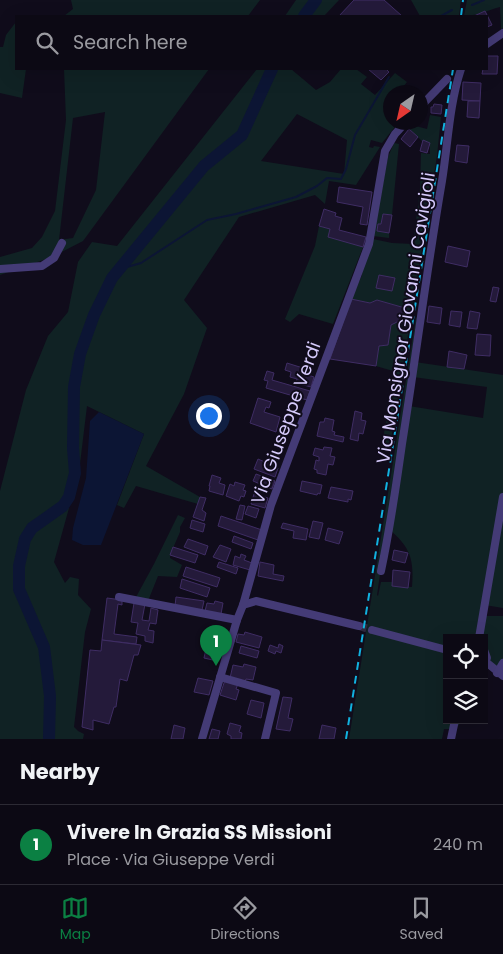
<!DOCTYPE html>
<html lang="en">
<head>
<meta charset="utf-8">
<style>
	:root { --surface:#0c0914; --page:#1a1722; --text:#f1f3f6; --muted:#9a9aa0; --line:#2c2a34; --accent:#0b8043 }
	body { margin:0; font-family:Poppins,sans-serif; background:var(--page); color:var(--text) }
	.controls { position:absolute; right:15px; bottom:15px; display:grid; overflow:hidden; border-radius:0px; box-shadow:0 5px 20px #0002 }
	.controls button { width:45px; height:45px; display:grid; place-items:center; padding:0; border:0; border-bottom:1px solid var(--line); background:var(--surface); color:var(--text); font:25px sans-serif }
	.compass { position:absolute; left:383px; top:85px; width:45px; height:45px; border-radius:50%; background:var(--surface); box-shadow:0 5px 20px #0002; rotate:214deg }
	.you { position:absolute; left:208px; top:415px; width:18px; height:18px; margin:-12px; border:4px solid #fff; border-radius:50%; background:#1a73e8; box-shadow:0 0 0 8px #1a73e833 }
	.badge { display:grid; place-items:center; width:32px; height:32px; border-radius:50%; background:var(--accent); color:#fff; font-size:16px; font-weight:700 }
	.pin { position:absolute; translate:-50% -41px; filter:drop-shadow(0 1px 2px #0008) }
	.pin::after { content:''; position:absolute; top:26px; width:18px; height:15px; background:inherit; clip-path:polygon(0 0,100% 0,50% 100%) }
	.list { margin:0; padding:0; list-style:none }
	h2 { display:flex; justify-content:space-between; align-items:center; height:65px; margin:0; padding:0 20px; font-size:21px }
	h2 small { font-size:16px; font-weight:400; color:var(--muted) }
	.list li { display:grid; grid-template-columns:32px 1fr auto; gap:15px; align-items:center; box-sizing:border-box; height:80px; padding:0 20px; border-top:1px solid var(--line) }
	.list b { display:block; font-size:19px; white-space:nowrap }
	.list p { margin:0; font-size:16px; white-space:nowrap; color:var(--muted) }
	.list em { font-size:16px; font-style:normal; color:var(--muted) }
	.icon { flex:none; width:28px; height:28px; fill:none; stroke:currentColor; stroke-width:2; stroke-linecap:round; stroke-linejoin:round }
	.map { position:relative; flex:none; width:503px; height:739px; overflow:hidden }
	.search { position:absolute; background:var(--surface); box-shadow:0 5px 20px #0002; left:15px; right:15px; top:15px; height:55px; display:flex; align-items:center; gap:12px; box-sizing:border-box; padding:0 18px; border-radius:0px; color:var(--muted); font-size:19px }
	.sheet { height:145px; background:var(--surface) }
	nav { display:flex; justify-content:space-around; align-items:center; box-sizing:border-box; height:70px; border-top:1px solid var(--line); background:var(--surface); font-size:14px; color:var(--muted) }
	nav a { display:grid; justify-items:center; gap:2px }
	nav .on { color:var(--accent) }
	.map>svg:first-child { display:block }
	.green { fill:#102224; fill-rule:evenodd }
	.water { fill:#0c1534 }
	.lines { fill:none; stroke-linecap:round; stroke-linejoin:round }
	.stream { stroke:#0c1534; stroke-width:2 }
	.river { stroke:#0c1534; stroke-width:12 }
	.building { fill:#241a3a; stroke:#3f2d64 }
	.minor-tunnel { stroke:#2e283d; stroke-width:8; stroke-dasharray:8 4; stroke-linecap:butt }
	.minor { stroke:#443b76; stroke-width:8 }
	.rail { stroke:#11b2e0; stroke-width:2; stroke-dasharray:8 6; stroke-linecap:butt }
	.labels { text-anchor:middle; stroke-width:4; stroke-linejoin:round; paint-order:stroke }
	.street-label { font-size:18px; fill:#d5cafb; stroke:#100c1b }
</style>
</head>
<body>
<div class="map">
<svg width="503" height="739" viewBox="0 0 503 739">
	<rect width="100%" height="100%" fill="#100c1b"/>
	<!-- green -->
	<g class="green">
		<path d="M71,0H260L248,16H64L73,9Z"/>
		<path d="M296,0H339L324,16H285Z"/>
		<path d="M411,0H461L459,16H420Z"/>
		<path d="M467,0H503V28L501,29L500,7C488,10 477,16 464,16Z"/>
		<path d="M16,22V69H26L22,98L0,93V47H3L6,35Z"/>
		<path d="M64,69H209L83,241L52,257L0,275V257L32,248L42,237L55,211L66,120ZM105,112L96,190L73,238L59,240L73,118Z"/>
		<path d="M257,69H291L316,90L330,82L341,69H356L367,77L361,84L375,95L395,73L407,82L399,92H390V122L398,123L382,143L371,140L369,147L373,148L374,146L380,147L356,185L329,181L325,204L315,195L239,217L184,300L207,328L184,394L146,466L200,497L198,504L136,486L124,508L117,505L144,434L87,406L79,472L54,562L65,583L70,577L79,579L78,595L91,609L85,632L74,727L78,731L84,734L83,739H0V491L26,390L48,336L68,312L78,262L92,242L117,246ZM297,114L347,140L344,174L261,161Z"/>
		<path d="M430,115L441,117L437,156L389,452L381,450L394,377L393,371L376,366L379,346L388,345L391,325L403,319L405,308L377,300L370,303L351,299L362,275L361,273L373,239L392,243L413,244L420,189L421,153L430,154V143L422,141L407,127L411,123H414L412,125L427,129Z"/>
		<path d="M394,143L399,144L392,215L383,214L381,224H378L377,231L389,233V238L373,236L388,157Z"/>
		<path d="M319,226L330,229L329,237L363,247L333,324L299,314L290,322L285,319L315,246Z"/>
		<path d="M416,317L417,319L377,595L378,596L381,582H392V586L412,587C414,560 411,548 390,530L409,406L483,418L487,387L413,377L415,362L503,375V608L485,605L483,616H503V663L497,673L484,662V638H447V720H462L456,729H444L442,739H349Z"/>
		<path d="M178,515L185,518L180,527V532L170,555V558L182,565L177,577L158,576L148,601L135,599L154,564Z"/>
	</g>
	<!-- water -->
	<path class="water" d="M99,412L144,434L101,545H83L72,540L73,528L86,478L90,421Z"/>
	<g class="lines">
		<!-- stream -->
		<g class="stream">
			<path d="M472,5L484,0"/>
			<path d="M441,16L452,10"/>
			<path d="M120,269L141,263L207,220L236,214L296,197L317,186L327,178L341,179L346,169L355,135L389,77"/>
		</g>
		<!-- river -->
		<g class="river">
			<path d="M304,16L316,0"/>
			<path d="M49,739L50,696L44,647L19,589V566L25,539L32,528L63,506L69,497L75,473L73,448L74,387L80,354L94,315L112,278L204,166L242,135L272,69"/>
		</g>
	</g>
	<!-- building -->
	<g class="building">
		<path d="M354,0H384L402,16H339Z"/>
		<path d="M485,11L492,25L487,27V16H474Z"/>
		<path d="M487,56H498L497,74H482L483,69H487Z"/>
		<path d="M368,69H386L389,72L381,80Z"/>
		<path d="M463,82L481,83L480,101L462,100Z"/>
		<path d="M468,101H480L479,118L467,117Z"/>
		<path d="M434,104L442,105L441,114L431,113V107H433Z"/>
		<path d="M409,129L418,137L410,147L401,139Z"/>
		<path d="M423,140L430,143L427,153L420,151Z"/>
		<path d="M457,145L469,146L467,163L455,161Z"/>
		<path d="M339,187L372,192L367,225L360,224L363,207L337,202Z"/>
		<path d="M324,209L336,213L335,216L342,218L339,230L366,237L363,247L328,237L330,229L319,226Z"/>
		<path d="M383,214L392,215L389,233L377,231L378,224H381Z"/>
		<path d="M448,246L470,251L467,267L445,262Z"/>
		<path d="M379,275L395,278L392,291L376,288Z"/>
		<path d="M493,287L499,288L496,302L490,301Z"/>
		<path d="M351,299L370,303L377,300L405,308L403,319L391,325L388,345L379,346L376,366L330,359Z"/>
		<path d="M429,306L442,308L440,324L427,322Z"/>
		<path d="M451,311L462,312L460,327L449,325Z"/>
		<path d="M470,311L480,313L477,329L467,328Z"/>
		<path d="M477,334L491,335L490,356L475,355Z"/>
		<path d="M449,351L467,355L464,369L447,367Z"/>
		<path d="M287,363L306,369L305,374L314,377L311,387L296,383L297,379L290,377L291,372L285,370Z"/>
		<path d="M267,371L274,373L272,380L310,391L307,400L266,388L268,381L264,380Z"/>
		<path d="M258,398L271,402L269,408L266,407L264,412L280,417L276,432L250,423Z"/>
		<path d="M355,411L362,413L361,420L366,421L363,434L359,433L358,441L350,439Z"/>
		<path d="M325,418L334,420L332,431L335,432L334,435L344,437L343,442L317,436L320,422H324Z"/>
		<path d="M324,447L332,448L330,456L335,457L333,465L328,464L326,475L317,473V470L314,469L316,460L319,461V457L313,455L315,448L323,450Z"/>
		<path d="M258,459L278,468L275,477L254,469Z"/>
		<path d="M256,474L275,481L272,489L253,481Z"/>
		<path d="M212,475L221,478L219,483L225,485L223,495L209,491L210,486H209Z"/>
		<path d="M302,481L322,485L320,494L318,493L317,495L300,491Z"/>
		<path d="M235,482L245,485L243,490L246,491L244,497L241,496L239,501L226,496L230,484L234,486Z"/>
		<path d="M331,487L353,491L351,500L348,499V502L328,498Z"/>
		<path d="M254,494L268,498L265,508L251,504Z"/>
		<path d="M200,497L206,498L202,510L206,513L204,521L193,517Z"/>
		<path d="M240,505L245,506L242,520L236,519Z"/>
		<path d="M248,506L259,509L256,518L245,514Z"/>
		<path d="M221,516L262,530L258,540L218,526Z"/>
		<path d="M192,520L205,524L203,532L190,528Z"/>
		<path d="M313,521L323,523L319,539L309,537Z"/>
		<path d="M283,523L308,529L306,540L293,538L294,531L281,528Z"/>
		<path d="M328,528L343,532L339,544L325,540Z"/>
		<path d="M234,536L253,543L251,549L232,542Z"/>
		<path d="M188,539L208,546L205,555L184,547Z"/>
		<path d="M220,545L231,549L226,562L213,557Z"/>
		<path d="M173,547L198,555L195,563L170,555Z"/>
		<path d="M394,550L408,553L405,563L392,560Z"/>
		<path d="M241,554L246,556L244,560L252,563L250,570L233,565L235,556L240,558Z"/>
		<path d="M219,562L238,568L236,574L217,567Z"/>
		<path d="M260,562L274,565L273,574L284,576L283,581L258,576Z"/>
		<path d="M186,567L220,578L217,587L183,576Z"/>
		<path d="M393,570L410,572L408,588L392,586Z"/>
		<path d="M182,579L210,588L207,597L180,588Z"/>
		<path d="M176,597L204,601L202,610L175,606Z"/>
		<path d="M107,598L122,600V605L118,604L114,634L137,637L136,644L102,640Z"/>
		<path d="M215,601L223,603L221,614L205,611L207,603L214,604Z"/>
		<path d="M134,603L145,604L142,620L149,621L151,608L158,610L156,624L150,623L148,630L154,631L153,643L145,641V636L136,634L138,623L131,622Z"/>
		<path d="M245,632L262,637L259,648L236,642L238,634L244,635Z"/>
		<path d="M102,640L141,645L138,655H134L127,681L120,679L116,707H114L109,724L93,720V730L82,727L90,650L101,651Z"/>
		<path d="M207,644L220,647L217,661L204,658Z"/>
		<path d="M279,644L283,646L281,653L276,651L275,654L268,651L270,645L278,648Z"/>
		<path d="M241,646L259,651L257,658L239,653Z"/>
		<path d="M244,664L256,667L253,680L246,679L245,682L230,678L233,665L243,667Z"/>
		<path d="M198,678L213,681L209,695L194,692Z"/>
		<path d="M225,680L238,684L236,689L239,690L236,700L220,695Z"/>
		<path d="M283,697L292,698L288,718L293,719L290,731L276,729Z"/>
		<path d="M251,700L264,703L261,718L247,714Z"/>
		<path d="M230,723L241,726L239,732L242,733L241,739H231V736L227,734Z"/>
		<path d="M174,725L185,728L183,739H171Z"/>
		<path d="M322,725L336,728L334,739H319Z"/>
		<path d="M212,729L220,731L218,739H209Z"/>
	</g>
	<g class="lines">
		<!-- minor-tunnel -->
		<path class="minor-tunnel" d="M359,626L372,630"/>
		<!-- minor -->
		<g class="minor">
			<path d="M487,44L503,33"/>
			<path d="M420,107L447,79"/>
			<path d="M0,269L42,266L54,258L62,243"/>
			<path d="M381,571C390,529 396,487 402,444C416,356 427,268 442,181C448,144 449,105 461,69"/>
			<path d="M119,597L237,620"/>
			<path d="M243,605L256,601L359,626"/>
			<path d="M372,630L447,650"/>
			<path d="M479,638L503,497"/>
			<path d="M484,650L487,658L484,664"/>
			<path d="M486,662L503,676"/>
			<path d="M497,673L503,663"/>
			<path d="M220,677L276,693L265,739"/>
			<path d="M202,739L237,620L243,605L271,505L369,244L385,151L395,134L406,122"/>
			<path d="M451,739L455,720"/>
		</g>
		<!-- rail -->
		<g class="rail">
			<path d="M461,16L463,0"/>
			<path d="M346,739L453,69"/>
		</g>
	</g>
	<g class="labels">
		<!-- street labels -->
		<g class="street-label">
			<text transform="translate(406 318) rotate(-81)" y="6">Via Monsignor Giovanni Cavigioli</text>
			<text transform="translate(286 423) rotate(-70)" y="6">Via Giuseppe Verdi</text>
		</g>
	</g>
</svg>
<div class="controls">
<button><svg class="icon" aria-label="locate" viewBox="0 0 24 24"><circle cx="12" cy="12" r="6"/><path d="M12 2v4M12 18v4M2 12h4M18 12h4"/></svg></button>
<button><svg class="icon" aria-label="layers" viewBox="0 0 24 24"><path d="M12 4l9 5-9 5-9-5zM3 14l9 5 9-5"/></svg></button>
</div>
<svg class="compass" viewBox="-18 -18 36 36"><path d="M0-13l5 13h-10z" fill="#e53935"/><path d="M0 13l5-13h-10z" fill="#9a9aa0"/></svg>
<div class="you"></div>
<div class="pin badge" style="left:216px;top:666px">1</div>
<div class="search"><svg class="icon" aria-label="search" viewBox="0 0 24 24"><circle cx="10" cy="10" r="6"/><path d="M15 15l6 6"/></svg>Search here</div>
</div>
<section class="sheet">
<h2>Nearby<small></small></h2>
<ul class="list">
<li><span class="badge">1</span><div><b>Vivere In Grazia SS Missioni</b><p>Place · Via Giuseppe Verdi</p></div><em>240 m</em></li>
</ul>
</section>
<nav>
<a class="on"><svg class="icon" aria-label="map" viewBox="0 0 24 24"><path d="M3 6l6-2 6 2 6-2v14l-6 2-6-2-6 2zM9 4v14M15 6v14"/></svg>Map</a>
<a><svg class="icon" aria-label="directions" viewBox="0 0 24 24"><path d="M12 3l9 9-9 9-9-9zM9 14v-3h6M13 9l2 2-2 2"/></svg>Directions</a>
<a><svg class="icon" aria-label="saved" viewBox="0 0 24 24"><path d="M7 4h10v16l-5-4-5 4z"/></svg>Saved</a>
</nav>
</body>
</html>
